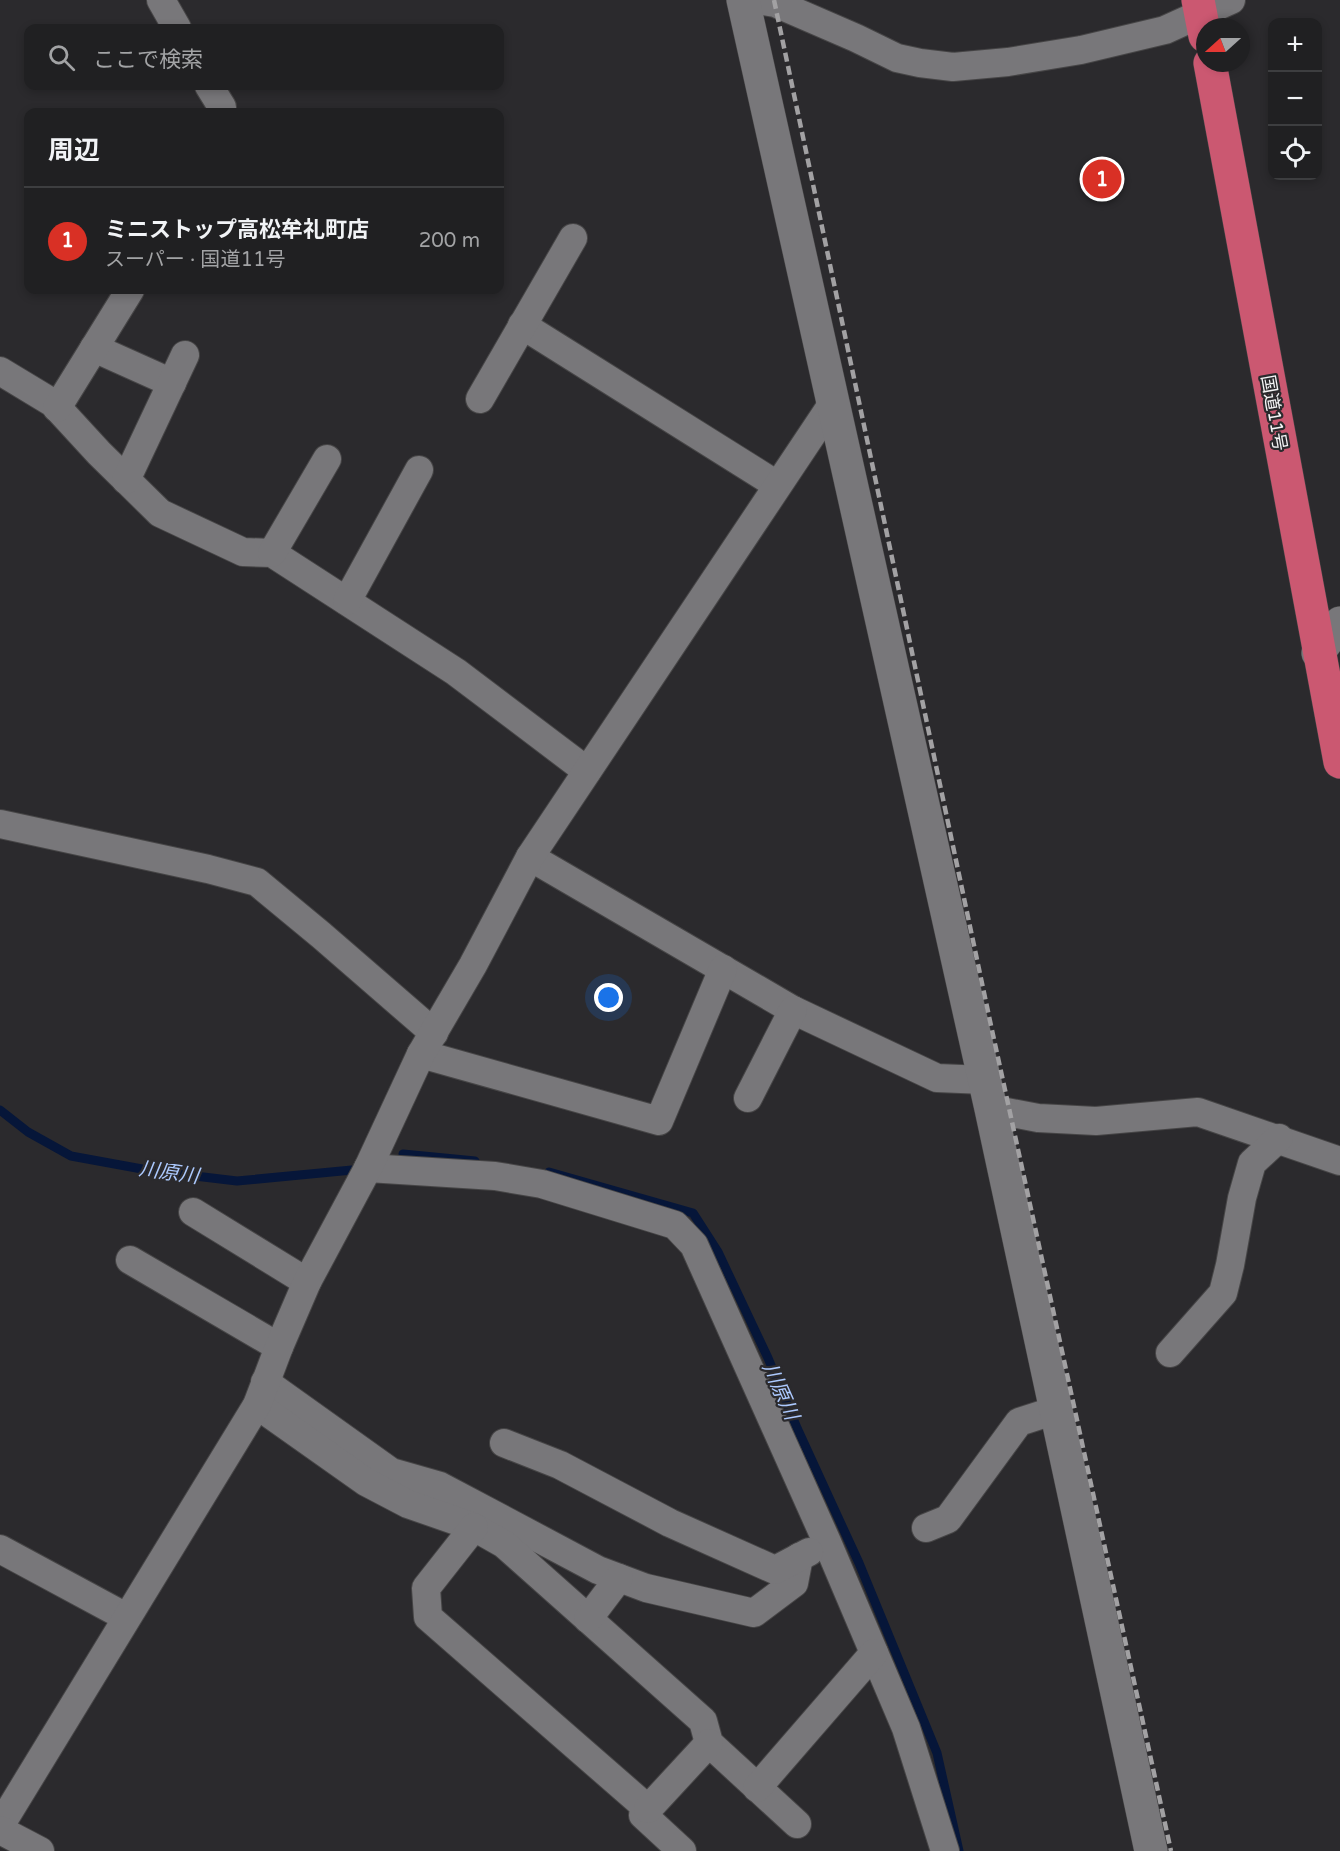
<!DOCTYPE html>
<html lang="ja">
<head>
<meta charset="utf-8">
<style>
	:root { --surface:#202022; --page:#2d2d2f; --text:#f1f3f6; --muted:#a2a3a5; --line:#3d3e40; --accent:#d93025 }
	body { margin:0; font-family:"Varela Round","Noto Sans JP",sans-serif; background:var(--page); color:var(--text) }
	.controls { position:absolute; right:18px; top:18px; display:grid; overflow:hidden; border-radius:12px; box-shadow:0 3px 9px #0003 }
	.controls button { width:54px; height:54px; display:grid; place-items:center; padding:0; border:0; border-bottom:2px solid var(--line); background:var(--surface); color:var(--text); font:30px sans-serif }
	.compass { position:absolute; left:1196px; top:18px; width:54px; height:54px; border-radius:50%; background:var(--surface); box-shadow:0 3px 9px #0003; rotate:249deg }
	.you { position:absolute; left:609px; top:998px; width:21px; height:21px; margin:-15px; border:4px solid #fff; border-radius:50%; background:#1a73e8; box-shadow:0 0 0 9px #1a73e833 }
	.badge { display:grid; place-items:center; width:39px; height:39px; border-radius:50%; background:var(--accent); color:#fff; font-size:20px; font-weight:700 }
	.pin { position:absolute; translate:-50% -50%; border:3px solid #fff; box-shadow:0 2px 6px #0006 }
	.list { margin:0; padding:0; list-style:none }
	h2 { display:flex; justify-content:space-between; align-items:center; height:78px; margin:0; padding:0 24px; font-size:26px }
	h2 small { font-size:20px; font-weight:400; color:var(--muted) }
	.list li { display:grid; grid-template-columns:39px 1fr auto; gap:18px; align-items:center; box-sizing:border-box; height:108px; padding:0 24px; border-top:2px solid var(--line) }
	.list b { display:block; font-size:22px; white-space:nowrap }
	.list p { margin:0; font-size:20px; white-space:nowrap; color:var(--muted) }
	.list em { font-size:20px; font-style:normal; color:var(--muted) }
	.icon { flex:none; width:33px; height:33px; fill:none; stroke:currentColor; stroke-width:2; stroke-linecap:round; stroke-linejoin:round }
	.map { position:relative; flex:none; width:1340px; height:1851px; overflow:hidden }
	.search { position:absolute; background:var(--surface); box-shadow:0 3px 9px #0003; left:24px; top:24px; width:480px; height:66px; display:flex; align-items:center; gap:15px; box-sizing:border-box; padding:0 21px; border-radius:12px; color:var(--muted); font-size:22px }
	.panel { position:absolute; background:var(--surface); box-shadow:0 3px 9px #0003; left:24px; top:108px; width:480px; height:186px; border-radius:12px }
	.map>svg:first-child { display:block }
	.lines { fill:none; stroke-linecap:round; stroke-linejoin:round }
	.stream { stroke:#061639; stroke-width:9 }
	.minor-casing { stroke:#464546; stroke-width:30 }
	.tertiary-casing { stroke:#464546; stroke-width:34 }
	.trunk-casing { stroke:#464546; stroke-width:34 }
	.minor { stroke:#78777a; stroke-width:28 }
	.tertiary { stroke:#78777a; stroke-width:33 }
	.trunk { stroke:#cb5871; stroke-width:33 }
	.rail { stroke:#a2a1a3; stroke-width:4.5; stroke-dasharray:9 4.5; stroke-linecap:butt }
	.labels { text-anchor:middle; stroke-width:4.5; stroke-linejoin:round; paint-order:stroke }
	.street-label { font-size:18px; fill:#f5f5f6; stroke:#2b2a2d }
	.water-label { font-size:20px; font-style:italic; fill:#acc9fe; stroke:#2b2a2d }
</style>
</head>
<body>
<div class="map">
<svg width="1340" height="1851" viewBox="0 0 1340 1851">
	<rect width="100%" height="100%" fill="#2b2a2d"/>
	<g class="lines">
		<!-- stream -->
		<g class="stream">
			<path d="M0,1110L28,1132L71,1156L153,1171L237,1181L352,1170"/>
			<path d="M403,1154L475,1161"/>
			<path d="M549,1172L693,1213L718,1252L768,1358L797,1428L859,1563L937,1753L959,1851"/>
		</g>
		<defs>
			<g id="minor">
				<path d="M161,0L177,28"/>
				<path d="M758,0L775,3L856,38L897,58L920,63L953,67L1008,62L1081,50L1165,30L1231,0"/>
				<path d="M209,86L222,107V112"/>
				<path d="M522,325L777,485"/>
				<path d="M94,348L172,383"/>
				<path d="M0,371L53,403L99,453L160,513L243,552L272,553L456,672L587,771"/>
				<path d="M480,399L573,238"/>
				<path d="M57,408L130,290"/>
				<path d="M126,480L185,355"/>
				<path d="M272,553L327,459"/>
				<path d="M347,601L419,470"/>
				<path d="M0,824L208,869L257,882L321,935L434,1033"/>
				<path d="M530,857L793,1010L937,1078L985,1080"/>
				<path d="M421,1054L659,1121L723,969"/>
				<path d="M748,1098L793,1010"/>
				<path d="M991,1109L1038,1118L1096,1121L1198,1112L1340,1161"/>
				<path d="M368,1168L495,1176L542,1184L675,1225L694,1245L827,1542L906,1728L945,1851"/>
				<path d="M193,1212L307,1282"/>
				<path d="M130,1260L279,1347"/>
				<path d="M1170,1353L1223,1293L1230,1265L1242,1198L1252,1163L1279,1138"/>
				<path d="M265,1382L391,1472L440,1486L598,1570L646,1588L754,1613L794,1583L799,1557"/>
				<path d="M257,1405L366,1482L408,1504L474,1527L504,1544L703,1721L709,1743L797,1824"/>
				<path d="M504,1443L560,1465L670,1523L775,1570L809,1552"/>
				<path d="M474,1527L426,1588L428,1617L648,1809L643,1815L682,1851"/>
				<path d="M926,1528L948,1519L1019,1422L1056,1410"/>
				<path d="M0,1549L126,1617"/>
				<path d="M588,1619L619,1578"/>
				<path d="M757,1788L874,1653"/>
				<path d="M648,1809L709,1743"/>
				<path d="M0,1826L257,1405L279,1347L307,1282L368,1168L421,1054L473,965L530,857L833,403"/>
				<path d="M0,1830L40,1851"/>
			</g>
			<g id="tertiary">
				<path d="M743,0L991,1109L1151,1851"/>
				<path d="M1318,653L1340,623"/>
			</g>
			<g id="trunk">
				<path d="M1198,0L1205,36"/>
				<path d="M1210,63L1340,762"/>
			</g>
		</defs>
		<!-- minor casing -->
		<use href="#minor" class="minor-casing"/>
		<!-- tertiary casing -->
		<use href="#tertiary" class="tertiary-casing"/>
		<!-- trunk casing -->
		<use href="#trunk" class="trunk-casing"/>
		<!-- minor -->
		<use href="#minor" class="minor"/>
		<!-- tertiary -->
		<use href="#tertiary" class="tertiary"/>
		<!-- trunk -->
		<use href="#trunk" class="trunk"/>
		<!-- rail -->
		<path class="rail" d="M774,0L990,1021L1171,1851"/>
	</g>
	<g class="labels">
		<!-- street labels -->
		<g class="street-label">
			<text transform="translate(1274 413) rotate(80)" y="6">国道11号</text>
		</g>
		<!-- water labels -->
		<g class="water-label">
			<text transform="translate(169 1172) rotate(8)" y="7">川原川</text>
			<text transform="translate(781 1391) rotate(66)" y="7">川原川</text>
		</g>
	</g>
</svg>
<div class="controls">
<button>+</button>
<button>−</button>
<button><svg class="icon" aria-label="locate" viewBox="0 0 24 24"><circle cx="12" cy="12" r="6"/><path d="M12 2v4M12 18v4M2 12h4M18 12h4"/></svg></button>
</div>
<svg class="compass" viewBox="-18 -18 36 36"><path d="M0-13l5 13h-10z" fill="#e53935"/><path d="M0 13l5-13h-10z" fill="#a2a3a5"/></svg>
<div class="you"></div>
<div class="pin badge" style="left:1102px;top:179px">1</div>
<div class="search"><svg class="icon" aria-label="search" viewBox="0 0 24 24"><circle cx="10" cy="10" r="6"/><path d="M15 15l6 6"/></svg>ここで検索</div>
<section class="panel">
<h2>周辺<small></small></h2>
<ul class="list">
<li><span class="badge">1</span><div><b>ミニストップ高松牟礼町店</b><p>スーパー · 国道11号</p></div><em>200 m</em></li>
</ul>
</section>
</div>
</body>
</html>
